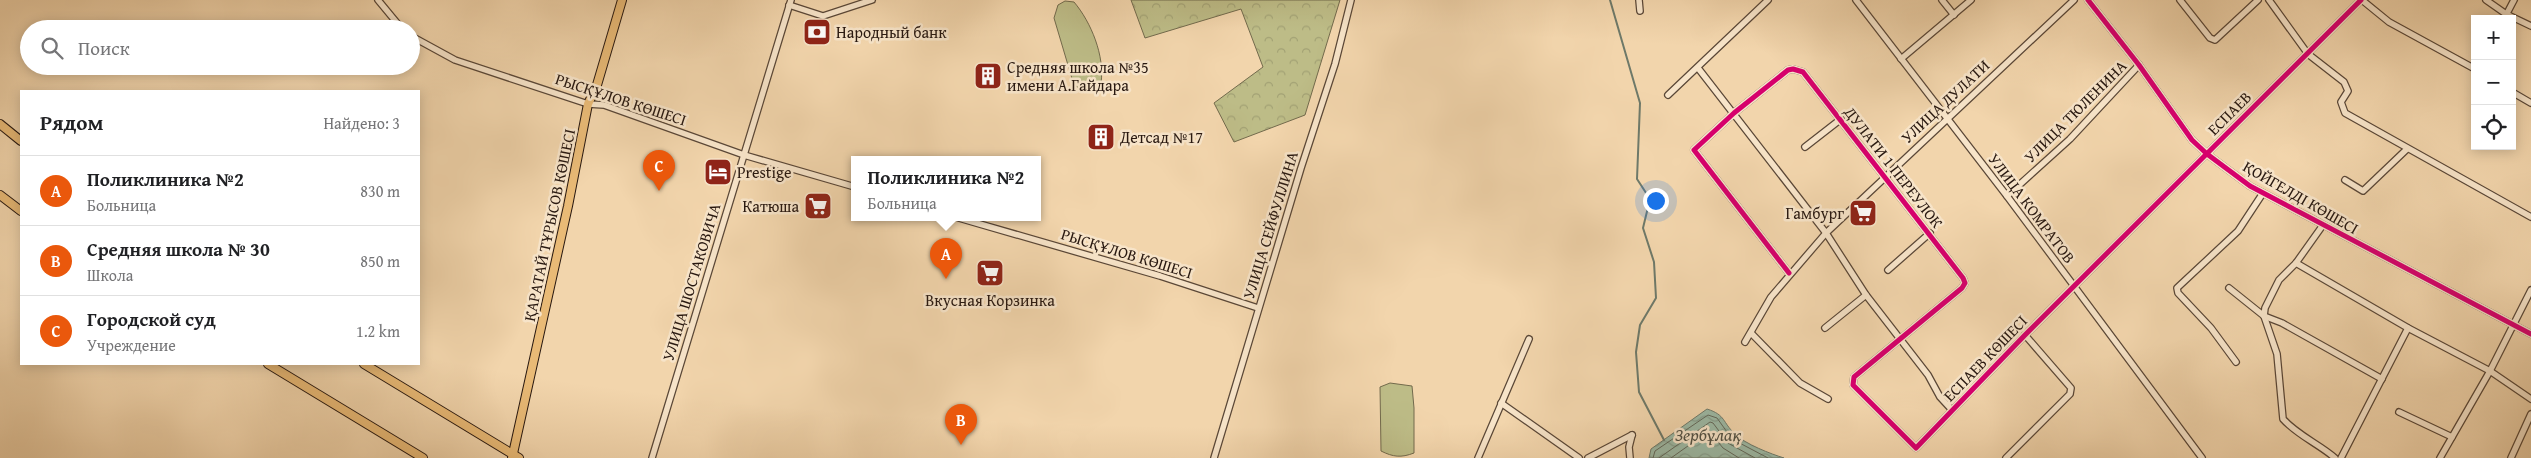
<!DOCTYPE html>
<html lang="ru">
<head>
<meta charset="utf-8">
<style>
	:root { --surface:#fff; --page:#f2f2f2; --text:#202124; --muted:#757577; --line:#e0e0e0; --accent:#ea580c }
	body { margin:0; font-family:"Gentium Book Plus",serif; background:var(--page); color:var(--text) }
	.controls { position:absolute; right:15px; top:15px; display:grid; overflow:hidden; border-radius:0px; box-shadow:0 2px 12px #0003 }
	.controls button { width:45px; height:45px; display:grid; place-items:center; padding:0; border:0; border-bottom:1px solid var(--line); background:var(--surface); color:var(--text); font:25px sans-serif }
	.you { position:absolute; left:1655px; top:200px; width:18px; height:18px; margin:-12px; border:4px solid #fff; border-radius:50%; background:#1a73e8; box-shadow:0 0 0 8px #1a73e833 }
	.badge { display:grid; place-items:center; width:32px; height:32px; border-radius:50%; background:var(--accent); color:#fff; font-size:16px; font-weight:700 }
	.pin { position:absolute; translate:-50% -41px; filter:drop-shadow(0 1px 2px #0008) }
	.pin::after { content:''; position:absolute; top:26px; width:18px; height:15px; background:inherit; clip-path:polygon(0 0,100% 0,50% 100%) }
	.popup { position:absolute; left:851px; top:156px; width:190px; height:65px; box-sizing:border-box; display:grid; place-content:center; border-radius:0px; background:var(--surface); filter:drop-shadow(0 1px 4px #0005); font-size:16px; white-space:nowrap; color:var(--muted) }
	.popup b { font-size:19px; color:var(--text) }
	.popup::after { content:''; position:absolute; left:50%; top:100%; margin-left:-10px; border:10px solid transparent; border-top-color:var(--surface) }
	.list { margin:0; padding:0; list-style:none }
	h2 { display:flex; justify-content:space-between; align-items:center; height:65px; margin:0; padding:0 20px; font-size:21px }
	h2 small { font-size:16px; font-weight:400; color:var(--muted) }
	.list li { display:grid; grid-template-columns:32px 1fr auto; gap:15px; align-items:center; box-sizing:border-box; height:70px; padding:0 20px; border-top:1px solid var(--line) }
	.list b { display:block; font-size:19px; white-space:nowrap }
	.list p { margin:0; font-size:16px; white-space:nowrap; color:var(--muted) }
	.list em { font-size:16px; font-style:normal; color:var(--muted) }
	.icon { flex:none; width:28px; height:28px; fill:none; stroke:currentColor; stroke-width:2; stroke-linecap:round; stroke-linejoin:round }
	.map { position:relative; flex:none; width:2531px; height:458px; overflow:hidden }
	.search { position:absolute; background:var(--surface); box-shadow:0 2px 12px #0003; left:20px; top:20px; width:400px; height:55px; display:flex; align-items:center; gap:12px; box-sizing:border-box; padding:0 18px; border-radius:28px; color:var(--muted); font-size:19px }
	.panel { position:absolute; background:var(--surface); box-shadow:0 2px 12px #0003; left:20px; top:90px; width:400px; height:275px; border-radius:0px }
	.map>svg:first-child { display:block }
	.forest { fill:url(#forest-crowns); stroke:#726a4c }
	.pitch { fill:#bdbc87; stroke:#726a4c }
	.water { fill:url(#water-waves); stroke:#6e7969 }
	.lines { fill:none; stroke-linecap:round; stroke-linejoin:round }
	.shore { stroke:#62685a; stroke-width:1 }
	.stream { stroke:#6e7969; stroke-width:2 }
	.minor-casing { stroke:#5a4737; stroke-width:8 }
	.major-casing { stroke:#281810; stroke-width:10 }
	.minor { stroke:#f7e4c9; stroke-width:5.5 }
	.major { stroke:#e9ba76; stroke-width:8 }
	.cycleway-casing { stroke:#f7e4c9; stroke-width:8 }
	.cycleway { stroke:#d6006c; stroke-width:5 }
	.labels { text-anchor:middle; stroke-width:5; stroke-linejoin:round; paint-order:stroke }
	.poi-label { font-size:16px; fill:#281810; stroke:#f7e4c9; text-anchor:start }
	.street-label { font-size:16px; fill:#281810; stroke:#f7e4c9 }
	.water-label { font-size:18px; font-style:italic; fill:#515044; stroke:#f7e4c9 }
</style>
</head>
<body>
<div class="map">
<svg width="2531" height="458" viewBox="0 0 2531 458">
	<defs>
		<pattern id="forest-crowns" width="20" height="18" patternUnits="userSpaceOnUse" patternTransform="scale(1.25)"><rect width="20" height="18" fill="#bdbc87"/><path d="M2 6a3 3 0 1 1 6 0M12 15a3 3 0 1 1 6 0" fill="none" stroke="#a2a174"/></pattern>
		<pattern id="water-waves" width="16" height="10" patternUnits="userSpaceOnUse" patternTransform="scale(1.25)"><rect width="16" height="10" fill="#9cb9a5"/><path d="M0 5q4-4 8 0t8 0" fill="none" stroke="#869e8d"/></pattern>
	</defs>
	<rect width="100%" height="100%" fill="#f2d5ac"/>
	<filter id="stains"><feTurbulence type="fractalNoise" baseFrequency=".004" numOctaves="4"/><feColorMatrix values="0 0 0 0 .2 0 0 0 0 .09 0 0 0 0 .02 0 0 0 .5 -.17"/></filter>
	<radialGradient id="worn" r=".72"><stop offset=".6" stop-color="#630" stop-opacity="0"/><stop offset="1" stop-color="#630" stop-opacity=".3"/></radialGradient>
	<!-- forest -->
	<path class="forest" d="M1131,0H1340L1305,115L1234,142L1214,103L1263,67L1241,9L1145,38Z"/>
	<!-- pitch -->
	<g class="pitch">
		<path d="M1065,1L1074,2C1091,22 1105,56 1101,83L1090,89H1079L1073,82L1054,18L1058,5Z"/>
		<path d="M1390,383L1412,386L1414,408V453C1401,458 1393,457 1381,451L1380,387Z"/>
	</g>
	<!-- water -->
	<path class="water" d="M1707,409C1726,415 1722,422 1735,434C1745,444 1771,454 1784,458H1649L1651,449Z"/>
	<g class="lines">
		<!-- shore -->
		<g class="shore">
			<path d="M1653,458L1655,451L1708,415L1717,418L1732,439L1768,458"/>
			<path d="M1659,458L1710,422L1713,423L1728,443L1755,458"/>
			<path d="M1671,458L1709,431L1723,448L1739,458"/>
		</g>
		<!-- stream -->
		<path class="stream" d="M1610,0L1640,103L1637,179L1650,199L1643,228L1654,262L1656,298L1640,325L1636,352L1639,392L1664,440"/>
		<defs>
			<g id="minor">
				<path d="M378,0L402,29"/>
				<path d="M1639,0L1640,11"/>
				<path d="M1856,0L2007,196L2202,458"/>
				<path d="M1942,0L1954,15"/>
				<path d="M2088,0L2139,65L2192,140L2207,154L2250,186L2531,334"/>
				<path d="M2180,0L2210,38L2215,40L2258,0"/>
				<path d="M2269,0L2308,54L2344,82L2348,91L2341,102L2345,113L2531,217"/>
				<path d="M2362,0L2389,22L2475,69"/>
				<path d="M2486,0L2506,14L2531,26"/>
				<path d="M789,5L823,16L872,0"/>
				<path d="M2504,19L2514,0"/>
				<path d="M411,36L455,60L588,104L604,105L744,155L855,187"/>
				<path d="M1901,59L1971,0"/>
				<path d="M1698,68L1826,233L1866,295L1928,375L1940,397L1952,410"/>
				<path d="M2512,92L2531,103"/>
				<path d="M1668,95L1768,0"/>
				<path d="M1805,147L1841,119"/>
				<path d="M2345,180L2363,191L2407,149"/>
				<path d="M2007,196L2070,139L2139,65"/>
				<path d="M959,218L1160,276L1258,308"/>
				<path d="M2323,225L2296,263L2279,280L2265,308L2264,316L2277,354L2283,419C2297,435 2319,444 2335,458"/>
				<path d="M2296,263L2408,328L2490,371L2531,399"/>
				<path d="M1888,270L1930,233"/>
				<path d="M1789,273L1694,150L1734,113L1788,70L1793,69L1803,72L1963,278L1965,283L1962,288L1854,377L1853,385L1916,448L2025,335L2361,0"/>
				<path d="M2229,288L2264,316L2282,323L2382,379"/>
				<path d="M1825,328L1866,295"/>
				<path d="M1751,333L1800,383L1828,399"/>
				<path d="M1745,342L1771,297L1826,233L2074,0"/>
				<path d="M2236,362L2211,328L2178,293L2177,288L2238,231L2263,193"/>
				<path d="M1501,403L1579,458"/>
				<path d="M2399,412L2452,437"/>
				<path d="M652,458L791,0"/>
				<path d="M1214,458L1301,168L1335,64L1351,0"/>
				<path d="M1478,458L1529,339"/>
				<path d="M1588,458L1632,435"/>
				<path d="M1630,458L1629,447L1632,435"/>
				<path d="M2006,458L2070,394L2071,388L2025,335"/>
				<path d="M2341,458L2408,328"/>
				<path d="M2440,458L2490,371L2531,290"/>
				<path d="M2511,458L2531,414"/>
			</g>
			<g id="major">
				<path d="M0,124L21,141"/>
				<path d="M0,195L21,211"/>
				<path d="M268,364L423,458"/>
				<path d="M364,364L519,458"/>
				<path d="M512,458L568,206L588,104L597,85L622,0"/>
			</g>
		</defs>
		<!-- minor casing -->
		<use href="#minor" class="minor-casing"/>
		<!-- major casing -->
		<use href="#major" class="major-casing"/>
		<!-- minor -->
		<use href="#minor" class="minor"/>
		<!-- major -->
		<use href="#major" class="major"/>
		<defs>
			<g id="cycleway">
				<path d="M2088,0L2139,65L2192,140L2207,154L2250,186L2531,334"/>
				<path d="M1789,273L1694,150L1734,113L1788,70L1793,69L1803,72L1963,278L1965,283L1962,288L1854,377L1853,385L1916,448L2025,335L2361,0"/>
			</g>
		</defs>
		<!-- cycleway casing -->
		<use href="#cycleway" class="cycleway-casing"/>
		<!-- cycleway -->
		<use href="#cycleway" class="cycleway"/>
	</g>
	<!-- icons -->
	<defs>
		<symbol id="bank-square" viewBox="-11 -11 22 22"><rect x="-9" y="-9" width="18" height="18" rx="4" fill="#8f2418" stroke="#f7e4c9"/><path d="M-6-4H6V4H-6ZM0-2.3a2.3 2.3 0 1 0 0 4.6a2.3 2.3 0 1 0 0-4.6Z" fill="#fff"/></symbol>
		<symbol id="building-square" viewBox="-11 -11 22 22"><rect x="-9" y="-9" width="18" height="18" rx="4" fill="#8f2418" stroke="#f7e4c9"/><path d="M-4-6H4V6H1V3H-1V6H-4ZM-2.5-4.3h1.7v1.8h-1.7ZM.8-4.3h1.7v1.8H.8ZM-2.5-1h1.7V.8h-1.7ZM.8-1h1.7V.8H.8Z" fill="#fff"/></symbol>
		<symbol id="hotel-square" viewBox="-11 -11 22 22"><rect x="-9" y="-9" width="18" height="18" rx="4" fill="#8f2418" stroke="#f7e4c9"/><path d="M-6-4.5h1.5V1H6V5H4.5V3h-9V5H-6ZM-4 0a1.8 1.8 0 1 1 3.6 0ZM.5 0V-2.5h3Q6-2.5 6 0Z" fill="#fff"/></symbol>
		<symbol id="supermarket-square" viewBox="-11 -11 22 22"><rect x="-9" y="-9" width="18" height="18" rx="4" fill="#8f2418" stroke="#f7e4c9"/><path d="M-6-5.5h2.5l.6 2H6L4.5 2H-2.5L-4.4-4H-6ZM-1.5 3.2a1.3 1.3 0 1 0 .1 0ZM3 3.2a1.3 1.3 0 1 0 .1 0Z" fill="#fff"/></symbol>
	</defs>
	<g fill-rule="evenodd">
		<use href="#bank-square" x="801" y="16" width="32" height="32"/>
		<use href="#building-square" x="972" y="60" width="32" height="32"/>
		<use href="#building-square" x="1085" y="121" width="32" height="32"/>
		<use href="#hotel-square" x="702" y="156" width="32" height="32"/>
		<use href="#supermarket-square" x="802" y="190" width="32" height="32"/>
		<use href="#supermarket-square" x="1847" y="197" width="32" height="32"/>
		<use href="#supermarket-square" x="974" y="257" width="32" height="32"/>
	</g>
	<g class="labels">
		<!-- poi labels -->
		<g class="poi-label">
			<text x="836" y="38">Народный банк</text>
			<text x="1007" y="73">Средняя школа №35<tspan x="1007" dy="18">имени А.Гайдара</tspan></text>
			<text x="1120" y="143">Детсад №17</text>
			<text x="737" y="178">Prestige</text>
			<text x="799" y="212" text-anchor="end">Катюша</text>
			<text x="1844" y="219" text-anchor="end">Гамбург</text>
			<text x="990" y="306" text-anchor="middle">Вкусная Корзинка</text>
		</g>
		<!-- street labels -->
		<g class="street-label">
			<text transform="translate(621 99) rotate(18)" y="6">РЫСҚҰЛОВ КӨШЕСІ</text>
			<text transform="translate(1945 101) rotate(-43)" y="6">УЛИЦА ДУЛАТИ</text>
			<text transform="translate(2075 111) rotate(-45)" y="6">УЛИЦА ТЮЛЕНИНА</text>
			<text transform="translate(2229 113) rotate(-45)" y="6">ЕСПАЕВ</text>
			<text transform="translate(1894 167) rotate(52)" y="6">ДУЛАТИ 1 ПЕРЕУЛОК</text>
			<text transform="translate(2301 197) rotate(30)" y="6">ҚОЙГЕЛДІ КӨШЕСІ</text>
			<text transform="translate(2032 208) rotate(53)" y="6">УЛИЦА КОМРАТОВ</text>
			<text transform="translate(549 225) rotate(-78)" y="6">ҚАРАТАЙ ТҰРЫСОВ КӨШЕСІ</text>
			<text transform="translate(1270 225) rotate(-73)" y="6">УЛИЦА СЕЙФУЛЛИНА</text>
			<text transform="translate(1127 253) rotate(17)" y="6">РЫСҚҰЛОВ КӨШЕСІ</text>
			<text transform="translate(691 282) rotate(-73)" y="6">УЛИЦА ШОСТАКОВИЧА</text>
			<text transform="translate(1985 358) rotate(-46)" y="6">ЕСПАЕВ КӨШЕСІ</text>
		</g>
		<!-- water labels -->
		<g class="water-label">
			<text x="1708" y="441">Зербұлақ</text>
		</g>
	</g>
	<rect width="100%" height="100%" filter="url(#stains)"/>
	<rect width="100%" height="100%" fill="url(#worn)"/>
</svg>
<div class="controls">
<button>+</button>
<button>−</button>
<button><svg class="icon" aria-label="locate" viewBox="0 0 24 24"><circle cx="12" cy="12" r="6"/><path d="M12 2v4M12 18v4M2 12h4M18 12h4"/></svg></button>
</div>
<div class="you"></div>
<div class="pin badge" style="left:946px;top:279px">A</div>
<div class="popup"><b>Поликлиника №2</b>Больница</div>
<div class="pin badge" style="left:961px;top:445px">B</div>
<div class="pin badge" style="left:659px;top:191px">C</div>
<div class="search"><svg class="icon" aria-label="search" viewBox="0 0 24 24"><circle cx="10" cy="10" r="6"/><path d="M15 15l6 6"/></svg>Поиск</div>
<section class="panel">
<h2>Рядом<small>Найдено: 3</small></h2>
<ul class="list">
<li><span class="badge">A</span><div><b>Поликлиника №2</b><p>Больница</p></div><em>830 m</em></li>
<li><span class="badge">B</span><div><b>Средняя школа № 30</b><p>Школа</p></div><em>850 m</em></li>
<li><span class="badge">C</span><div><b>Городской суд</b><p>Учреждение</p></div><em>1.2 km</em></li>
</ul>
</section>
</div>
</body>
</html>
